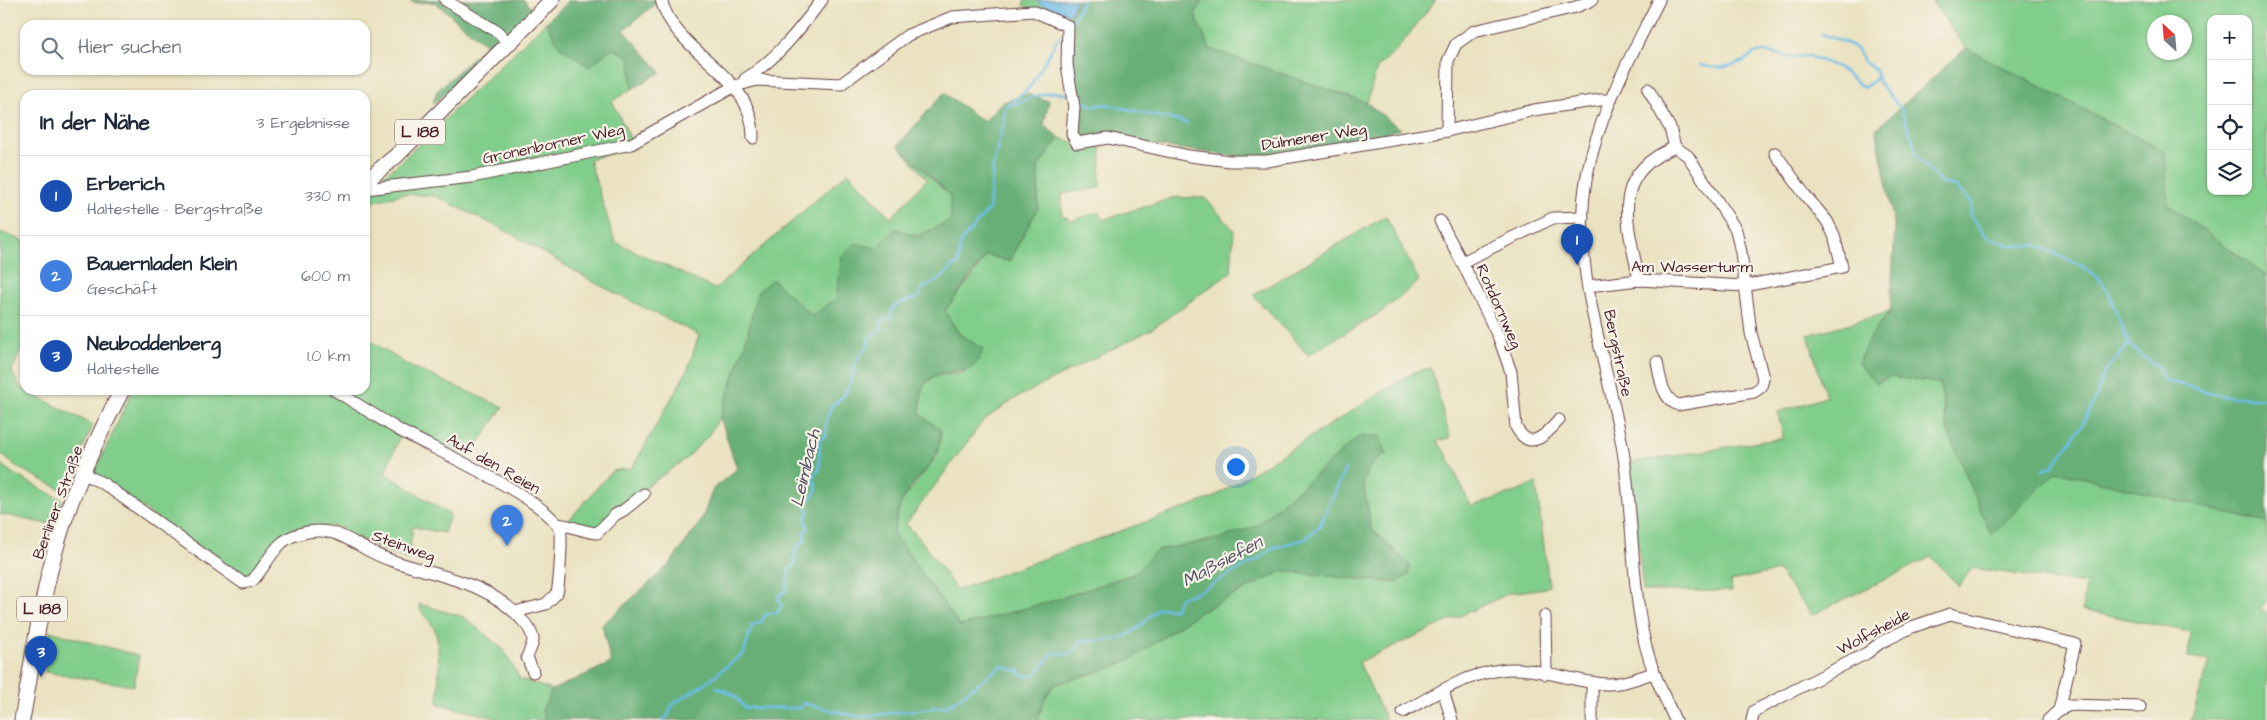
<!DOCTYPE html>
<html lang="de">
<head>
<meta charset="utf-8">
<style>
	:root { --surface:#fff; --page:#f2f2f3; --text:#1f2937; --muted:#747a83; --line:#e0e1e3; --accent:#d93025 }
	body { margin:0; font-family:"Architects Daughter",sans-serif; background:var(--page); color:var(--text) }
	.controls { position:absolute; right:15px; top:15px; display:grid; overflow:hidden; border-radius:10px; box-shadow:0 1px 4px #0004 }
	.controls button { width:45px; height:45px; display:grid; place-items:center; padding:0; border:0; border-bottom:1px solid var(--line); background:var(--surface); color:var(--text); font:25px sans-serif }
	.compass { position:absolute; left:2147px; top:15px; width:45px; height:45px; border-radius:50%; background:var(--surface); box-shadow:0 1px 4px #0004; rotate:334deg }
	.you { position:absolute; left:1235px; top:466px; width:18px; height:18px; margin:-12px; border:4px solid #fff; border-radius:50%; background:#1a73e8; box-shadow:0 0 0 8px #1a73e833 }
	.badge { display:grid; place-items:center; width:32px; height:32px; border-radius:50%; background:var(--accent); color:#fff; font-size:16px; font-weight:700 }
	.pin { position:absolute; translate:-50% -41px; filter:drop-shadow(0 1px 2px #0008) }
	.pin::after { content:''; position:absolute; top:26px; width:18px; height:15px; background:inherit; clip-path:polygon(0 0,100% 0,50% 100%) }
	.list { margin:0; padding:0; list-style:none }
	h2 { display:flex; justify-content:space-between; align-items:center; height:65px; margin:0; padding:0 20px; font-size:21px }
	h2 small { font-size:16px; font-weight:400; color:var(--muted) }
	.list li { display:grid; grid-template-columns:32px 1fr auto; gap:15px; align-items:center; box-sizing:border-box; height:80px; padding:0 20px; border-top:1px solid var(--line) }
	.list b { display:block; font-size:19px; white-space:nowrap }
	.list p { margin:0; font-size:16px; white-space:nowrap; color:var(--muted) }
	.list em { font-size:16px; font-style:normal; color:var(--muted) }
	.icon { flex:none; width:28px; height:28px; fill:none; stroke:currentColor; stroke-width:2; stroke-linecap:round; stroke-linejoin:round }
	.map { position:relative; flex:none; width:2267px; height:720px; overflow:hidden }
	.search { position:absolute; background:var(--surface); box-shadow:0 1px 4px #0004; left:20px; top:20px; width:350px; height:55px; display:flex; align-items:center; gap:12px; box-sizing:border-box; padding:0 18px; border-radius:15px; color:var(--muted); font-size:19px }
	.panel { position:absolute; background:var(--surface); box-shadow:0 1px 4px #0004; left:20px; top:90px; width:350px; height:305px; border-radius:15px }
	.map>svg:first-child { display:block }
	.green { fill:#81cd8b; stroke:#66765b; fill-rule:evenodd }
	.forest { fill:#68b077; stroke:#596851 }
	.water { fill:#6dbde8; stroke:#5c6e8a }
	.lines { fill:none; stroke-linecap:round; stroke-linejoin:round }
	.stream { stroke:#6dbde8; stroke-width:2.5 }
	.minor-casing { stroke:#623c41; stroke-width:13 }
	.major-casing { stroke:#623c41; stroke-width:17 }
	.minor { stroke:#fff; stroke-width:11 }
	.major { stroke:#fff; stroke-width:15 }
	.labels { text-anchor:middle; stroke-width:4.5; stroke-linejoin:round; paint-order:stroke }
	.shield { fill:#f7f3e8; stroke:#7e5f64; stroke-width:1 }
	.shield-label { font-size:15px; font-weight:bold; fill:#4a1f2b }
	.street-label { font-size:16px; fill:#4a1f2b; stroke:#f7f3e8 }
	.water-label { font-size:18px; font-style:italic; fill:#544e64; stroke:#f7f3e8 }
</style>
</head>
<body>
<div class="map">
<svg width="2267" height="720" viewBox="0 0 2267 720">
	<rect width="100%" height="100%" fill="#f7f3e8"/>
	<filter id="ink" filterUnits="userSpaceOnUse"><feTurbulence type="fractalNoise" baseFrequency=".02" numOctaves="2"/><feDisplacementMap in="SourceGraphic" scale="10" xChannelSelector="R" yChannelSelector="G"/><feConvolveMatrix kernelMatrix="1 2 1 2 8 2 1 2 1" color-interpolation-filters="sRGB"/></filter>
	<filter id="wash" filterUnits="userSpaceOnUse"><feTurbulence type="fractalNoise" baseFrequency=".0096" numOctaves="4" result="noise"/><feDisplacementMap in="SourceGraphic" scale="20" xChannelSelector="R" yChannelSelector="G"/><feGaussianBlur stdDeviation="1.12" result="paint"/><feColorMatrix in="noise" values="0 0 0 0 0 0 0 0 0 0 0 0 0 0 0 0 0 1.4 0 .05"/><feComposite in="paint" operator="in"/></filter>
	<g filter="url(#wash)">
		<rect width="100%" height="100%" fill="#eae2c0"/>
		<!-- green -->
		<g class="green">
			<path d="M1025,0H1083L1068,22L1023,5Z"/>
			<path d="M1202,0H1436L1394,53L1377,68L1367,103L1210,49L1195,15Z"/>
			<path d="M1931,0H2267V276L2168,205L2165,152L1966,48ZM2211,19H2248V191H2211ZM2154,22H2184V52H2154Z"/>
			<path d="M546,22L559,46L612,48L630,57L632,89L612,101L635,148L589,159L615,242L715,289L848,172L891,218L927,179L898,145L950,196L951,220L918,236L895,229L876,248L842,256L836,299L812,316L773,280L757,293L745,345L720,417L708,436L687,458L646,487L595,530L568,521L612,471L632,468L687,371L699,335L595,283L510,233L435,196L402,194L365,204V191L398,164Z"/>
			<path d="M1059,138L1083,145L1101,148L1100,188L1062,194V216L1068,218L1070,221L1099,212L1102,220L1172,198L1204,197L1234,230L1231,272L1152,329L1016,398L984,420L906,524L920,539L957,590L1212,498L1416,371L1431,368L1450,438L1437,441L1447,455L1471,506L1519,491L1536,483L1549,585L1546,588L1510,593L1359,662L1386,720H1037L1045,698L1054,685L1110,668L1133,658L1198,613L1282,571L1396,583L1399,554L1370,528C1370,494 1350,482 1382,455L1360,436L1256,526L1219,539L1157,550L1133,574L1053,601L960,626L893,533L901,502L937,456L941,430L920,414L922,388L934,376L963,373L959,334L944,311L971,278L986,255L1009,261L1038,208V167Z"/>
			<path d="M1386,216L1419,281L1383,311L1308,355L1253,295Z"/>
			<path d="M0,232L25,241V342L12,371L19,386L25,390L93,425L64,491L17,467L0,453Z"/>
			<path d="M1890,312L1870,336L1876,383L1890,377L1940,383L1947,429L1991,534L2057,471L2267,523V601L2261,608L2267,613V720H2191L2210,661L2188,658L2190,632L2082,610L2086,584L1972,568L1959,586L1931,557L1812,615L1778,571L1731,581L1732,591H1643L1630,463L1783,438L1778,412L1826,397L1808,335Z"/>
			<path d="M365,337L409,366L503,407L467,461L403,429L385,473L450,515L444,533L413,527L408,560L375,547L336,526L297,530L273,543L248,578L241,579L94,473L133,390H365Z"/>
			<path d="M0,463L12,473L62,500L52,525L0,514Z"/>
			<path d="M419,604L464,617L504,650L520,679L552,690L542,711L545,720H504L438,704C439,689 440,643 435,630C431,620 421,616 419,604Z"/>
			<path d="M50,631L139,656L134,686L45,672Z"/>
		</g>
		<!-- forest -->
		<g class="forest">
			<path d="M409,0H524L535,13L433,104L436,92L486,45L435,2L414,3Z"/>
			<path d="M569,0H660L624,30L661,72L632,89L630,57L612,48L589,67L559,46L546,22Z"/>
			<path d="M1079,0H1202L1195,15L1210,49L1367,103L1400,129L1364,140L1267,161L1116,140L1081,143L1072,134L1071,13Z"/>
			<path d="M1966,48L2165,152L2168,205L2267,276V523L2057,471L1991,535L1947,429L1940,383L1890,377L1876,383L1858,364L1870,336L1890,312L1895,229L1876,129Z"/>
			<path d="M944,93L984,122L1001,103L1026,94L1049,101L1044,125L1059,138L1038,167V208L1009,261L986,255L945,311L959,334L983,349C973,383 951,365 933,377C929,379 925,384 922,388L920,414L941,430C940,468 914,474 901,503C897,512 896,524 893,533L960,626L1053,601L1133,574L1157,550L1219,539L1256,526L1360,436H1380L1387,455H1382C1350,482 1370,494 1370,528L1410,565L1408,575L1397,583L1282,571L1198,613L1133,658L1110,668L1054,685L1045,698L1037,720H545L542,711L552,690L611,663L602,625L669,565L701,521L713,489L737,469L720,417L745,345L757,293L772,279L812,316L836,299L842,256L855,243L876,248L895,229L918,236L951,220L950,195L898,145Z"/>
		</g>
		<!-- water -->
		<path class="water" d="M1039,0H1077L1069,14L1039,4Z"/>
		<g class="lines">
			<!-- stream -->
			<g class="stream">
				<path d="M1071,23L1083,0"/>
				<path d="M1822,34C1840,41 1857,42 1864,62L1876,70L1878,81L1901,109L1914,143L1916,156L1943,184L1955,186L1972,203L1970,215L1987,237L2012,246L2036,245L2080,265L2098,278L2108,291L2129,344L2138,353L2158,367L2164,380L2223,396L2267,399"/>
				<path d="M1700,65C1717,71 1742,66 1754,53L1765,52L1791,57L1809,56L1838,67L1864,88L1877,77"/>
				<path d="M1079,100L1095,106L1104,104L1187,123"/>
				<path d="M1007,106C1025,101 1050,87 1068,95"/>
				<path d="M2043,470L2052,467L2081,427L2097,395L2103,374L2129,344"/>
				<path d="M717,687L734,695L745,708H801L802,703L860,717L948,706L1001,666L1021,672L1022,676H1034L1053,653L1072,654L1080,641C1126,640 1126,641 1158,608L1175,609L1181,597L1196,593L1260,558L1272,548L1305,539L1320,526L1345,469"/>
				<path d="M662,720L667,717L673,704L701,686L744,653L752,625L761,622L766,614L777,613L782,605L778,600V596L786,591L789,570L795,564C794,553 795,547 805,540L804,532L808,528L805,519L809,512L806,506L817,489L813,476L819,470L820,440L826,435V421L831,406C862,387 843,368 869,346L868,339L882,329L881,323L885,319L891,318L892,309L898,304L919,297L922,288C933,284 945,278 951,267L958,265L960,243L989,209L993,165L1004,122L1005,107L1030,87L1060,35"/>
			</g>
		</g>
	</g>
	<g filter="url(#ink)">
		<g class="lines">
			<defs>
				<g id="minor">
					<path d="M445,0L498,32L508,43"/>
					<path d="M661,0C677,57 754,72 753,138"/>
					<path d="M1659,0C1631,56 1599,113 1587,175C1569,268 1608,360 1623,451C1633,513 1631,577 1644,639C1650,667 1663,694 1675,720"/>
					<path d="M745,79C777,59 799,30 822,0"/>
					<path d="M1648,89L1670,128L1675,147L1688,156L1736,230L1741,252L1751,333L1763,378L1761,387L1754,392L1678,405C1662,399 1660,377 1657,362"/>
					<path d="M1447,131L1448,61L1456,44L1474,31L1576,7L1592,0"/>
					<path d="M365,189L472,177L631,144L735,86L757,80L841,84L908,35L952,17L1033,11L1068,26L1067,65L1074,107L1072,134L1077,143L1108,138L1189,156L1230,161H1267L1447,131L1534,110L1600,100H1611"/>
					<path d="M1440,221L1462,262L1553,218L1583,217"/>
					<path d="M1462,262L1499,338L1511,372L1516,427C1530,453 1547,434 1559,420"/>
					<path d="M1639,280C1628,223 1608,175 1675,147"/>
					<path d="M1588,286L1639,280L1744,286L1842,267L1834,235L1827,221L1805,195L1775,153"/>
					<path d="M334,390C356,403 377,417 399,430C433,449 545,498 560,529C563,535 559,585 557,593L546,604L515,612"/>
					<path d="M84,474L104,484L243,583L252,581C268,565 274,540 299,534C340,522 353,548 390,560C436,576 488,581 522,620C527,625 532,632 533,639C533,645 529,652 527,657L533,672"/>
					<path d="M557,524C571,525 583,532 597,533L615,515L624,510L644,494"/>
					<path d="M1545,616L1546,674"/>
					<path d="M1592,682V720"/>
					<path d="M1443,690L1452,720"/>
					<path d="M1403,712C1434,695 1464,675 1500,670C1535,665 1571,682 1606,684C1622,685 1639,677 1654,673"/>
					<path d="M1752,720L1754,711L1867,653L1880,643L1912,627L1950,614L2075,644L2059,710"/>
					<path d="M2048,720L2059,710L2070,705L2140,707"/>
				</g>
				<g id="major">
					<path d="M365,182L396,156L552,0"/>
					<path d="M22,720C33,659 41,597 59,537C74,487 98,436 122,390"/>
				</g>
			</defs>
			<!-- minor casing -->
			<use href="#minor" class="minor-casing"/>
			<!-- major casing -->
			<use href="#major" class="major-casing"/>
			<!-- minor -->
			<use href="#minor" class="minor"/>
			<!-- major -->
			<use href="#major" class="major"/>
		</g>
	</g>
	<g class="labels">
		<!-- shield labels -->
		<g class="shield">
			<rect x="395" y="119.5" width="50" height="25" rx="4"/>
			<rect x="17" y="596.5" width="50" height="25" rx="4"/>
		</g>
		<g class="shield-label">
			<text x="420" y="137">L 188</text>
			<text x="42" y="614">L 188</text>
		</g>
		<!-- street labels -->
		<g class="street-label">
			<text transform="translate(1314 136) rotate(-9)" y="6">Dülmener Weg</text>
			<text transform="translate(553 143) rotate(-12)" y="6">Gronenborner Weg</text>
			<text x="1692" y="272">Am Wasserturm</text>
			<text transform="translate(1500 306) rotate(66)" y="6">Rotdornweg</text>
			<text transform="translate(1619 353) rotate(78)" y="6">Bergstraße</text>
			<text transform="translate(494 463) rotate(30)" y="6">Auf den Reien</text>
			<text transform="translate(57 502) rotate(-70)" y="6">Berliner Straße</text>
			<text transform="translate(404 545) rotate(20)" y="6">Steinweg</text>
			<text transform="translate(1873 631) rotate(-28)" y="6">Wolfsheide</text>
		</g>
		<!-- water labels -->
		<g class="water-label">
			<text transform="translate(805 468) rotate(-77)" y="6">Leimbach</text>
			<text transform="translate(1222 561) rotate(-28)" y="6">Maßsiefen</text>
		</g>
	</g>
</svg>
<div class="controls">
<button>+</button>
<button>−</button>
<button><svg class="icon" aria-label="locate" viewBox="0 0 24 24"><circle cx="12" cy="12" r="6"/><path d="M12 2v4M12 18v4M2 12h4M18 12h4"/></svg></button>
<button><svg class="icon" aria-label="layers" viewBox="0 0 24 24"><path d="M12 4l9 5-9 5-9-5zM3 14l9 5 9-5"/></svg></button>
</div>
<svg class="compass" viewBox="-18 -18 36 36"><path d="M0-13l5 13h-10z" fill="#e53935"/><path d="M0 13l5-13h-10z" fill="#747a83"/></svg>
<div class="you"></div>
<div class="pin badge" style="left:1577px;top:265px;background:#1a4fb4">1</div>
<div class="pin badge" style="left:507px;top:546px;background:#3f7fe0">2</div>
<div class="pin badge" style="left:41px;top:677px;background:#1a4fb4">3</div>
<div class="search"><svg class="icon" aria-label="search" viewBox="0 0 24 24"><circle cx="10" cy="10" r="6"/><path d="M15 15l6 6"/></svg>Hier suchen</div>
<section class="panel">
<h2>In der Nähe<small>3 Ergebnisse</small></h2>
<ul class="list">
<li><span class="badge" style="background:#1a4fb4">1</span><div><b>Erberich</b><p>Haltestelle · Bergstraße</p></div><em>330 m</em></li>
<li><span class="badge" style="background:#3f7fe0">2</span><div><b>Bauernladen Klein</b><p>Geschäft</p></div><em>600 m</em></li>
<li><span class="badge" style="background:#1a4fb4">3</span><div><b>Neuboddenberg</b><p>Haltestelle</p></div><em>1.0 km</em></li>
</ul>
</section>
</div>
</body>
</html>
